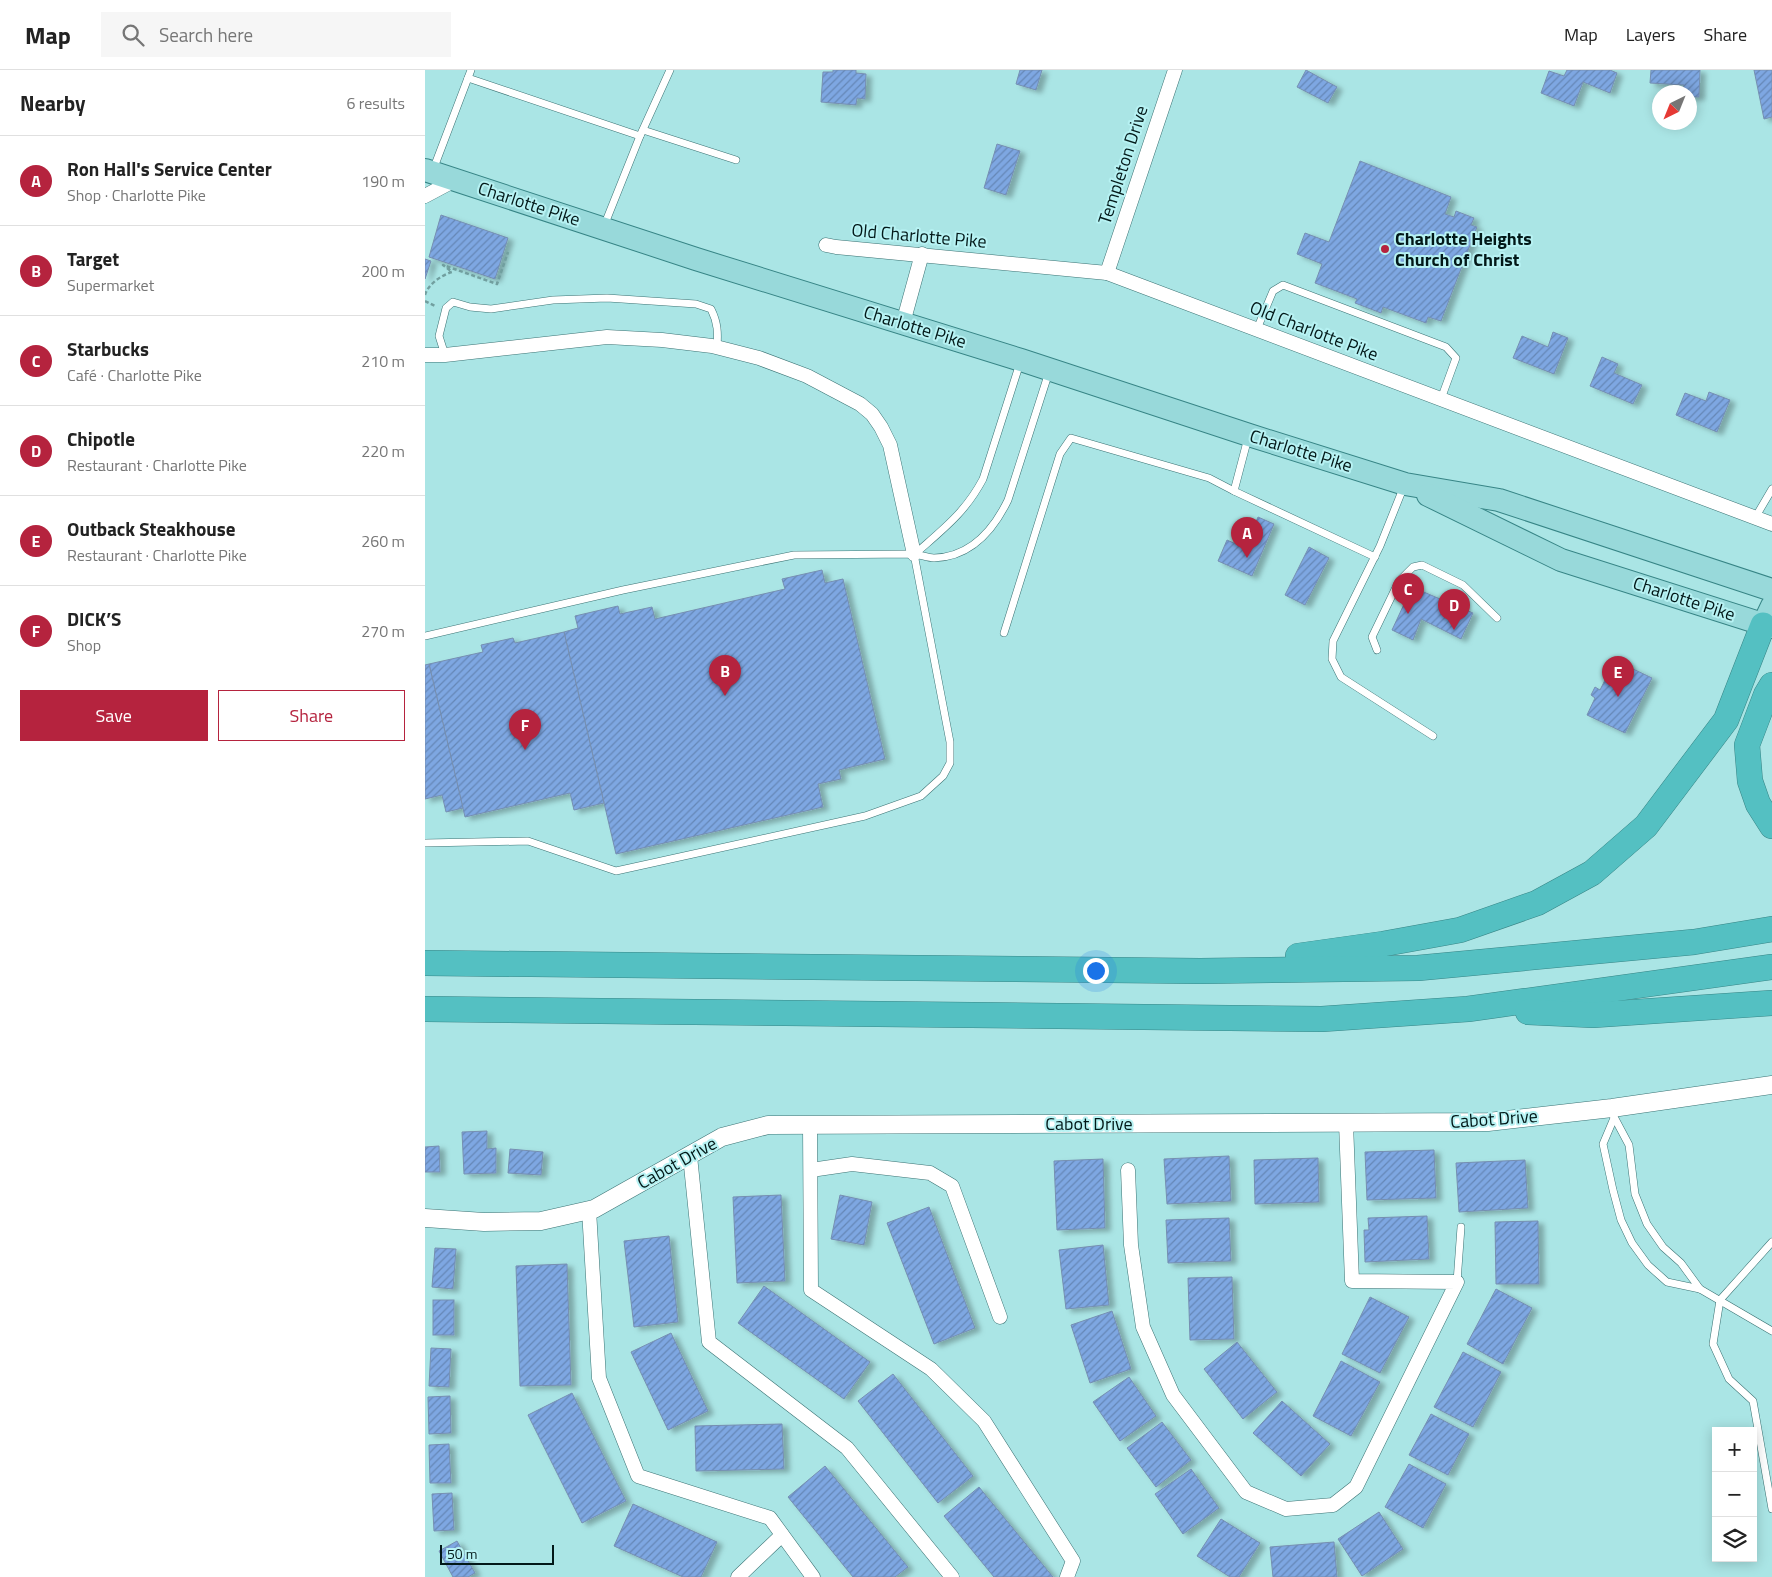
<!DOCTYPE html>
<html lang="en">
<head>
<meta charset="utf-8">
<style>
	:root { --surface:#fff; --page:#f6f6f6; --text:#222; --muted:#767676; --line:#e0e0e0; --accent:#b5233e }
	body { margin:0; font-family:"Titillium Web",sans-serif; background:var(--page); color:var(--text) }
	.controls { position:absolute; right:15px; bottom:15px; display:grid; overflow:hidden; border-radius:0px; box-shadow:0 2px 12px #0003 }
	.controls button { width:45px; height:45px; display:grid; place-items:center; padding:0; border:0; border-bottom:1px solid var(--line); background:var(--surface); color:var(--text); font:25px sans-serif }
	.compass { position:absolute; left:1227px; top:15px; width:45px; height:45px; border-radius:50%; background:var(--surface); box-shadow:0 2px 12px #0003; rotate:223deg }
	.scale { position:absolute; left:15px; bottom:12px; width:114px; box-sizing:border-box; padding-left:5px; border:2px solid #021818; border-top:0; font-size:14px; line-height:18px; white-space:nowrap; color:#021818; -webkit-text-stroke:4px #b7f2f3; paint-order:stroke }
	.you { position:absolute; left:670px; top:900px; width:18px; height:18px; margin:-12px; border:4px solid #fff; border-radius:50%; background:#1a73e8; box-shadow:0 0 0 8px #1a73e833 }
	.badge { display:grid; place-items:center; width:32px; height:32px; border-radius:50%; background:var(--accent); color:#fff; font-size:16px; font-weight:700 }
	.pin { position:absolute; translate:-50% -41px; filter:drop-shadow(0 1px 2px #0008) }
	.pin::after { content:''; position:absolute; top:26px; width:18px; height:15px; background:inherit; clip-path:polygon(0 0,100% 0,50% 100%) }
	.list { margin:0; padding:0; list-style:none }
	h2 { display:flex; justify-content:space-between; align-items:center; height:65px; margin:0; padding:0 20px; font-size:21px }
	h2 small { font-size:16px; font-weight:400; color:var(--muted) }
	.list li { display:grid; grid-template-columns:32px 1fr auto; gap:15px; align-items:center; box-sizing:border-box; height:90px; padding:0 20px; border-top:1px solid var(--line) }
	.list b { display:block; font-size:19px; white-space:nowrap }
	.list p { margin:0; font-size:16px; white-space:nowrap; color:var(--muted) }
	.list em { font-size:16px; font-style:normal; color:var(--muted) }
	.actions { display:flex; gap:10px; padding:15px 20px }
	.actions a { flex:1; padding:11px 0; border:1px solid var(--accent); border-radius:0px; text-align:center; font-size:18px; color:var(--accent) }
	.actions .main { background:var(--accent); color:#fff }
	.icon { flex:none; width:28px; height:28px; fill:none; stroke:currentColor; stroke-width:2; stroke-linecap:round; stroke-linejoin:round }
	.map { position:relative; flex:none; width:1347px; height:1507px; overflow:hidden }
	header { display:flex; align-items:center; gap:30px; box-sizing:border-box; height:70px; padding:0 25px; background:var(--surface); border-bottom:1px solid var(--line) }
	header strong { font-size:24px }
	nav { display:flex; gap:28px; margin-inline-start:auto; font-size:18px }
	.search { width:350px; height:45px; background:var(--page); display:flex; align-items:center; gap:12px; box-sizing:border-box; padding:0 18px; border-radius:0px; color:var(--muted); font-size:19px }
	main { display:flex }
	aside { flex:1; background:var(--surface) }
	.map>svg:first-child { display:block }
	.building { fill:url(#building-hatch); stroke:#768fb1; filter:url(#shadow) }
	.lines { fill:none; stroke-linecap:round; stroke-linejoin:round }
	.service-casing { stroke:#3b7374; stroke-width:8 }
	.minor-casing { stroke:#3b7374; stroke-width:15 }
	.tertiary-casing { stroke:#3b7374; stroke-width:19 }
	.primary-casing { stroke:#378586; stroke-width:24 }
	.motorway-casing { stroke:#378586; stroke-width:26 }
	.path { stroke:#719f9f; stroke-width:2.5; stroke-dasharray:4 2.5; stroke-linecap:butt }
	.service { stroke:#fff; stroke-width:7 }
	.minor { stroke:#fff; stroke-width:14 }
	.tertiary { stroke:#fff; stroke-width:18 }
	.primary { stroke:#98d9da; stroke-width:22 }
	.motorway { stroke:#54c0c2; stroke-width:25 }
	.poi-dot { fill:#b5233e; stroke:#b7f2f3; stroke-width:2 }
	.labels { text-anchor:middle; stroke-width:4; stroke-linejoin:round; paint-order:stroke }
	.street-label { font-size:18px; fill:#021818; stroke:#b7f2f3 }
	.poi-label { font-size:18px; font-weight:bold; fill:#021818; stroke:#b7f2f3; text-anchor:start }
</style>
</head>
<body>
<header>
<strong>Map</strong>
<div class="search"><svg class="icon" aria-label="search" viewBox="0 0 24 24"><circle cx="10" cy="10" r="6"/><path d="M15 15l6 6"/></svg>Search here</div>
<nav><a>Map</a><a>Layers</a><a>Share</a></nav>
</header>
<main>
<aside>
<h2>Nearby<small>6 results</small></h2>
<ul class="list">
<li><span class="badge">A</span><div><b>Ron Hall's Service Center</b><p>Shop · Charlotte Pike</p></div><em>190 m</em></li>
<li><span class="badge">B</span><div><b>Target</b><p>Supermarket</p></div><em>200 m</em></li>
<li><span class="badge">C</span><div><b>Starbucks</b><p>Café · Charlotte Pike</p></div><em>210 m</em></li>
<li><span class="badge">D</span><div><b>Chipotle</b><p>Restaurant · Charlotte Pike</p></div><em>220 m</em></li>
<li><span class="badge">E</span><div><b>Outback Steakhouse</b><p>Restaurant · Charlotte Pike</p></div><em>260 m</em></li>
<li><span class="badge">F</span><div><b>DICK’S</b><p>Shop</p></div><em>270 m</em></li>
</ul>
<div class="actions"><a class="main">Save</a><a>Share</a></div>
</aside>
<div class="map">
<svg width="1347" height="1507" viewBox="0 0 1347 1507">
	<defs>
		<pattern id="building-hatch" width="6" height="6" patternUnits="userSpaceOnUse" patternTransform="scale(1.25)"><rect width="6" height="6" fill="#7ea7e2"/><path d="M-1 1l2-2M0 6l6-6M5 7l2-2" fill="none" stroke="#6587b6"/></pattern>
		<filter id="shadow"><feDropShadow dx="5.5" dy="3" stdDeviation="2.5" flood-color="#0004"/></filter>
	</defs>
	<rect width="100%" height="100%" fill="#aae5e5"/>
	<!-- building -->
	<g class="building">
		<path d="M408,0H431V3L441,4L440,29L432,28L431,35L396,32L398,2H408Z"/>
		<path d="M595,0H617L611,20L591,14Z"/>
		<path d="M881,0L912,17L903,33L872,17Z"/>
		<path d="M1142,0H1185L1192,3L1185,23L1158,12L1149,36L1116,23L1124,1L1139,6Z"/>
		<path d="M1226,0H1275L1274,27H1264V22H1258L1259,15L1225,13Z"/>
		<path d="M1329,0H1347V47L1339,49Z"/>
		<path d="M572,74L595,81L581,125L559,118Z"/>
		<path d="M935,91L1026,127L1020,144L1029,147L1031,141L1049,148L1046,155L1052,157L1016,251L1003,247L1001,253L958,237L956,243L930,233L932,229L890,213L897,194L872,184L880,163L904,172Z"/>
		<path d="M16,145L83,168L70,209L4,187Z"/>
		<path d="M0,189L6,191L0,209Z"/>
		<path d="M1128,262L1143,268L1129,304L1088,288L1097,266L1123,277Z"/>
		<path d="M1177,287L1193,294L1189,303L1217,315L1208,334L1165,316Z"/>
		<path d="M1284,322L1305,330L1292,362L1251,345L1260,323L1281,331Z"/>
		<path d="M833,447L849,454L827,506L793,491L802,470L820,478Z"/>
		<path d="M884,477L904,488L880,535L860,525Z"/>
		<path d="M397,500L400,513L418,509L460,689L414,700L416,709L393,714L398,737L191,784L139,562L153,558L150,546L193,536L195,544L227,537L230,549L360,519L357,509Z"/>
		<path d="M987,517L1048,543L1036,569L996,549L988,570L967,560Z"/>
		<path d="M139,562L179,733L149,740L145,723L40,747L4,594L58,582L56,575L88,568L90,573Z"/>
		<path d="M1191,588L1205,595L1204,597L1227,608L1200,663L1162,645L1170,628L1166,625L1170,617L1175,620Z"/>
		<path d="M4,594L38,738L21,742L17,725L0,729V595Z"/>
		<path d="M62,1061V1079L71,1078V1103L39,1104L37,1062Z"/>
		<path d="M14,1076L15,1102H0V1077Z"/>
		<path d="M85,1079L118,1082L116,1105L83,1103Z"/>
		<path d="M1009,1080L1011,1128L942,1130L940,1082Z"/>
		<path d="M804,1086L806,1131L742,1134L739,1089Z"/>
		<path d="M893,1088L894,1132L830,1134L829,1090Z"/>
		<path d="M678,1089L680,1158L632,1160L629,1091Z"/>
		<path d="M1100,1090L1103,1138L1034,1142L1031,1093Z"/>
		<path d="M356,1125L360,1211L312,1213L308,1127Z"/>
		<path d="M415,1125L447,1132L439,1175L406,1169Z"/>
		<path d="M504,1137L550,1258L509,1274L462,1153Z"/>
		<path d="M1002,1146L1004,1189L940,1192L939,1160H944L943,1148Z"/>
		<path d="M804,1148L806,1191L743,1193L741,1150Z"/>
		<path d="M1113,1151L1114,1214H1071L1070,1152Z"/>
		<path d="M244,1166L253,1252L209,1257L199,1171Z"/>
		<path d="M678,1175L684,1235L641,1239L634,1180Z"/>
		<path d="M10,1178L31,1179L28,1219L7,1217Z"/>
		<path d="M142,1194L146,1315L95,1316L91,1196Z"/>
		<path d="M807,1207L809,1269L765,1270L763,1208Z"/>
		<path d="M339,1216L445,1292L419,1329L313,1253Z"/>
		<path d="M1071,1219L1107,1238L1078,1294L1042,1274Z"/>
		<path d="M945,1227L984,1247L955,1303L917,1284Z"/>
		<rect x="8" y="1230" width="21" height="35"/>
		<path d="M687,1241L706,1299L665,1313L646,1255Z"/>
		<path d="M246,1263L283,1341L243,1360L206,1282Z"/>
		<path d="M812,1272L852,1322L818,1349L779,1299Z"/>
		<path d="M6,1278L26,1279L24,1317L4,1316Z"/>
		<path d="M1038,1282L1076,1302L1048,1357L1009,1337Z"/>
		<path d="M916,1291L955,1312L926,1366L888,1346Z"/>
		<path d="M468,1304L548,1406L513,1433L433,1331Z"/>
		<path d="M704,1307L731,1346L695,1371L668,1332Z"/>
		<path d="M147,1323L201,1431L157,1453L103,1345Z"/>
		<path d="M25,1326L26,1363L4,1364L3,1327Z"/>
		<path d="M857,1331L905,1374L876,1406L828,1363Z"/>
		<path d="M1006,1344L1044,1364L1023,1405L984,1385Z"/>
		<path d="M737,1352L766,1390L731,1417L702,1378Z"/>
		<path d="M357,1354L359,1399L271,1401L270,1356Z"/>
		<path d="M24,1374L26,1413H5L4,1375Z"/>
		<path d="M984,1394L1021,1414L998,1458L960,1437Z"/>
		<path d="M400,1396L483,1497L470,1507H428L363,1427Z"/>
		<path d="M766,1399L794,1438L758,1464L730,1424Z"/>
		<path d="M554,1417L628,1507H569L519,1446Z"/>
		<path d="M27,1423L29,1460L9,1461L7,1424Z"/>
		<path d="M208,1434L292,1472L276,1507H258L189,1476Z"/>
		<path d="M954,1442L978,1479L937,1506L913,1469Z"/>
		<path d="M796,1449L835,1473L814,1507H805L772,1486Z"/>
		<path d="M32,1471L50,1503L43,1507H28L14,1481Z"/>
		<path d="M909,1472L912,1507H848L845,1477Z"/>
	</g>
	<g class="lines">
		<defs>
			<g id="service">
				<path d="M43,8L215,66"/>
				<path d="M218,60L311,90"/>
				<path d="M8,100L46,0"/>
				<path d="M179,156L215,66L245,0"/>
				<path d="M832,259L848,221L858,215L1021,277L1031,288L1016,329"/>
				<path d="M20,285L14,266L21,238L28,232L45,237L66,239L128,230L182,228L271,234L286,239C293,253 293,263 292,278"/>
				<path d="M823,368L809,421L950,487"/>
				<path d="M979,416L955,476L908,571L907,589L916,607L1008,666"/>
				<path d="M1330,448L1347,419"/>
				<path d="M490,484C518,459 540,443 558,409L595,293"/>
				<path d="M579,563L635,384L646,368L784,408L809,421"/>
				<path d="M0,566L198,520L369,485L489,484C496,485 503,488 509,488C545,487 568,461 583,430L624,302"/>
				<path d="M952,580L947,567L974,511L988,497L997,495L1038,515L1072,548"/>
				<path d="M0,773L103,771L191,801L440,746L496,726L518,706L525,693V672L489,484"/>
				<path d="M1188,1045L1204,1075L1210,1124L1222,1154L1238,1177L1256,1193L1275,1219"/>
				<path d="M1189,1048L1178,1074L1188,1120L1196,1150L1207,1173L1223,1195L1242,1212L1275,1219L1347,1261"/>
				<path d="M1347,1172L1295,1230L1288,1274L1304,1309L1328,1331L1347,1439"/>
				<path d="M1032,1212L1036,1157"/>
			</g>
			<g id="minor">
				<path d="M0,126L30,110"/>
				<path d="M401,175L411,177L682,203L1347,454"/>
				<path d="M682,203L750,0"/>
				<path d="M478,253L497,184"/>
				<path d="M0,285H20L182,267L237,270L287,276L334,288L382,306L435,334L447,344L456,357L465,375L489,484"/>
				<path d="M385,1055L386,1220L506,1299L559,1351L648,1491L642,1507"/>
				<path d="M265,1086L284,1272L422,1378L527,1507"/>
				<path d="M386,1100L427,1094L505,1103L527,1116L575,1247"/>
				<path d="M703,1100L706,1175L718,1257L748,1325L821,1422L861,1439L908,1435L931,1417L1032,1212L927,1211L921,1053"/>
				<path d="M164,1140L174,1308L213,1406L345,1448L388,1507"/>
				<path d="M313,1507L357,1465"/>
			</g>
			<path id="tertiary" d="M0,1148L59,1152L116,1151L169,1139L297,1067L343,1055L1063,1052L1187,1038L1347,1015"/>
			<g id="primary">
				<path d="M0,100L271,189L596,290L824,365L980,414L1074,430L1347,520"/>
				<path d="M1003,425L1136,490L1347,557"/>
				<path d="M1338,555L1347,536"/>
			</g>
			<g id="motorway">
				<path d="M1347,615L1341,625L1322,675L1325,711L1333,734L1347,756"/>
				<path d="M873,886L958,874L1035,860L1112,833L1167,803L1221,756L1301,650L1338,555"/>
				<path d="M0,893L775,901L993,898L1269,872L1347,859"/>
				<path d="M0,939L897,949L1043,939L1347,897"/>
				<path d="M1103,942L1168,945L1347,933"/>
			</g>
		</defs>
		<!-- service casing -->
		<use href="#service" class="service-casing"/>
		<!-- minor casing -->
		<use href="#minor" class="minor-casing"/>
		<!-- tertiary casing -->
		<use href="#tertiary" class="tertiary-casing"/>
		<!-- primary casing -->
		<use href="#primary" class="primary-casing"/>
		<!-- motorway casing -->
		<use href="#motorway" class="motorway-casing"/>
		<!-- path -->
		<g class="path">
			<path d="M0,225C3,214 17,205 27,202L18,195L72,214L83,182"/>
			<path d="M0,231L10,236"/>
		</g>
		<!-- service -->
		<use href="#service" class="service"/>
		<!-- minor -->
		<use href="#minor" class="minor"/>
		<!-- tertiary -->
		<use href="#tertiary" class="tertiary"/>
		<!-- primary -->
		<use href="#primary" class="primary"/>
		<!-- motorway -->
		<use href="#motorway" class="motorway"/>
	</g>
	<!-- markers -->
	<circle class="poi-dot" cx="960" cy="179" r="5"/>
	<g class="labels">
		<!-- street labels -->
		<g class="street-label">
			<text transform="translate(698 95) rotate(-72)" y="6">Templeton Drive</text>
			<text transform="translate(104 134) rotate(18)" y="6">Charlotte Pike</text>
			<text transform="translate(494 166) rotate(5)" y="6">Old Charlotte Pike</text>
			<text transform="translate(490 257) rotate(17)" y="6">Charlotte Pike</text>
			<text transform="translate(889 261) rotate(21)" y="6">Old Charlotte Pike</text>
			<text transform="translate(876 381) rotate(17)" y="6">Charlotte Pike</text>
			<text transform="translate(1259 529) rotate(18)" y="6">Charlotte Pike</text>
			<text transform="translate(1069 1049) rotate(-4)" y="6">Cabot Drive</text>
			<text x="664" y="1060">Cabot Drive</text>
			<text transform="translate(252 1093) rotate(-29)" y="6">Cabot Drive</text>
		</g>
		<!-- poi labels -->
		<g class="poi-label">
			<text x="970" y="175">Charlotte Heights<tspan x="970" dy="21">Church of Christ</tspan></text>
		</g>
	</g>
</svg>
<div class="controls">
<button>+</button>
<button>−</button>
<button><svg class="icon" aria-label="layers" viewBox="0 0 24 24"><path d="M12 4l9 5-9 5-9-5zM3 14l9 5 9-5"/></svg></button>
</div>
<svg class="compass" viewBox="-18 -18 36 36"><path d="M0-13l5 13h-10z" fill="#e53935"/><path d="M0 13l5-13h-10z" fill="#767676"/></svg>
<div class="scale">50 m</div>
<div class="you"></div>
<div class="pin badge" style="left:822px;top:488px">A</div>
<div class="pin badge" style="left:300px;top:626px">B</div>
<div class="pin badge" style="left:983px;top:544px">C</div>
<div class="pin badge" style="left:1029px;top:560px">D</div>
<div class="pin badge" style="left:1193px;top:627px">E</div>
<div class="pin badge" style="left:100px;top:680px">F</div>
</div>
</main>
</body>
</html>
